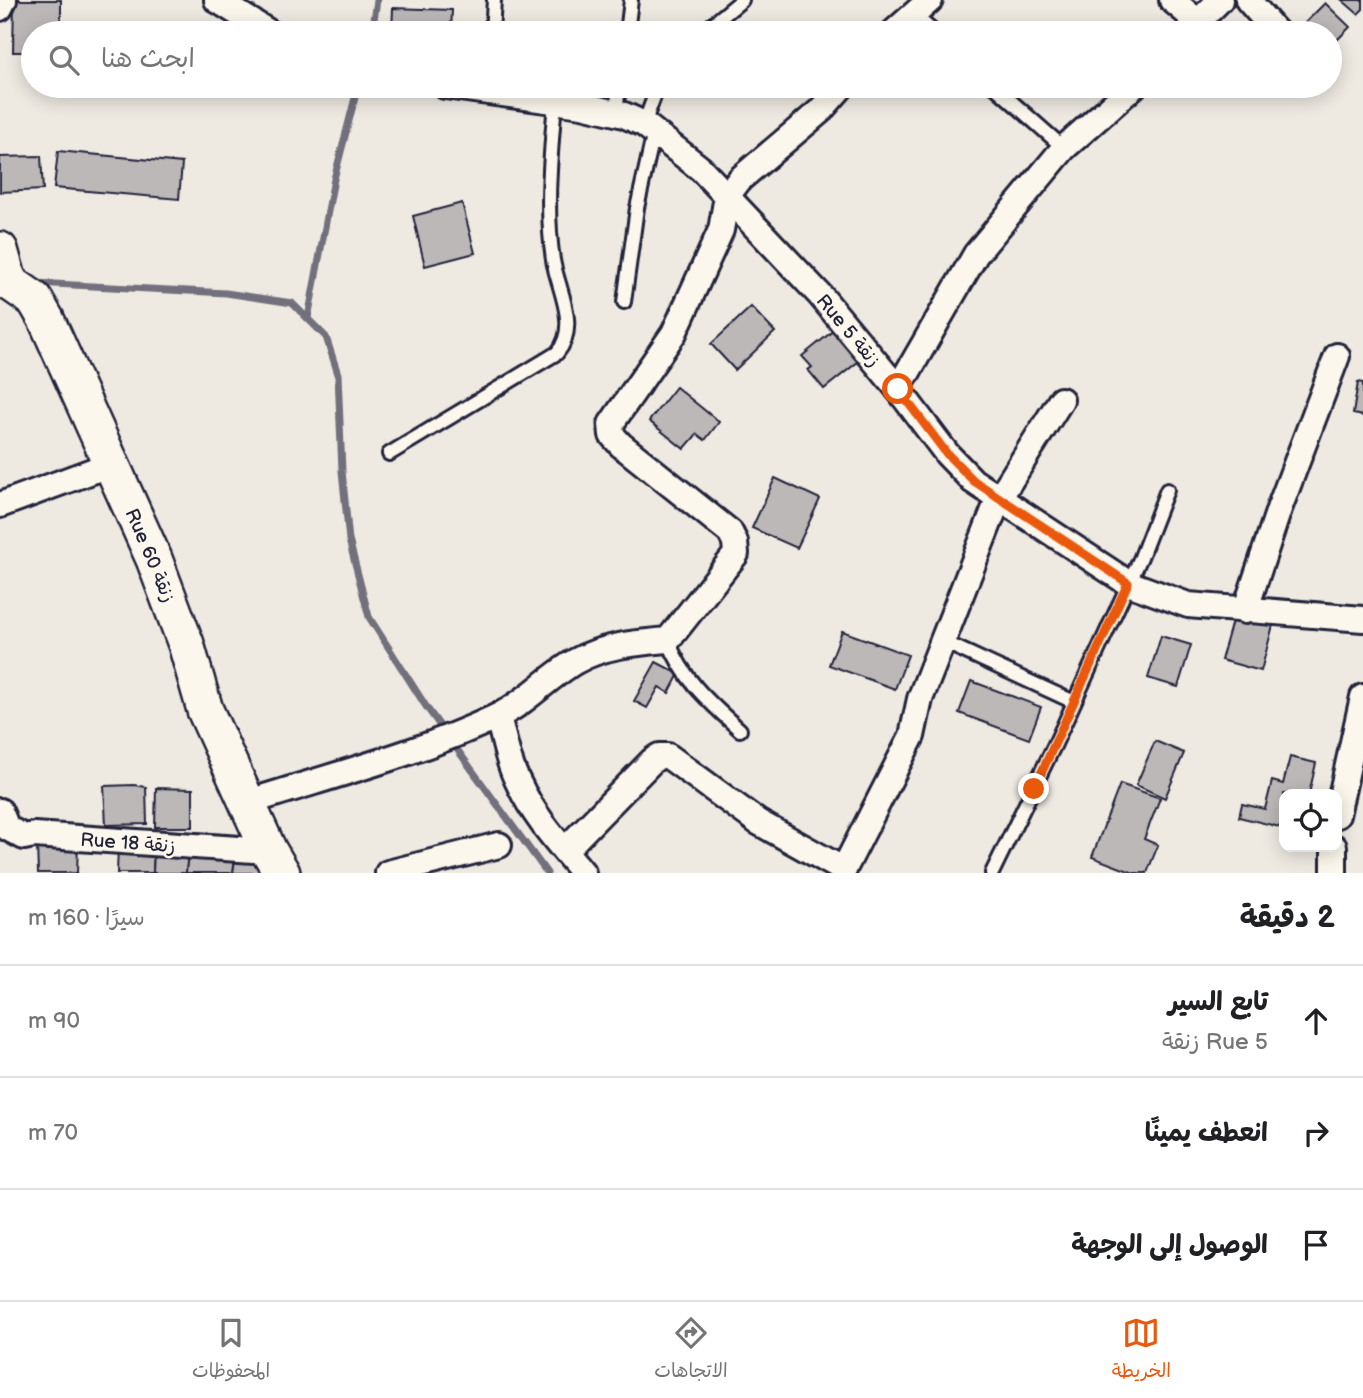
<!DOCTYPE html>
<html lang="ar">
<head>
<meta charset="utf-8">
<style>
	:root { --surface:#fff; --page:#f6f6f6; --text:#202124; --muted:#757577; --line:#e0e0e0; --accent:#ea580c }
	body { margin:0; font-family:"Balsamiq Sans","Playpen Sans Arabic",sans-serif; background:var(--page); color:var(--text); direction:rtl }
	.controls { position:absolute; right:21px; bottom:21px; display:grid; overflow:hidden; border-radius:14px; box-shadow:0 4px 18px #0003 }
	.controls button { width:63px; height:63px; display:grid; place-items:center; padding:0; border:0; border-bottom:2px solid var(--line); background:var(--surface); color:var(--text); font:35px sans-serif }
	.stop { position:absolute; width:21px; height:21px; margin:-16px; border:5px solid #ea580c; border-radius:50%; background:#fff }
	.stop.end { background:#ea580c; border-color:#fff; box-shadow:0 2px 7px #0008 }
	.list { margin:0; padding:0; list-style:none }
	h2 { display:flex; justify-content:space-between; align-items:center; height:91px; margin:0; padding:0 28px; font-size:30px }
	h2 small { font-size:23px; font-weight:400; color:var(--muted) }
	.list li { display:grid; grid-template-columns:46px 1fr auto; gap:21px; align-items:center; box-sizing:border-box; height:112px; padding:0 28px; border-top:2px solid var(--line) }
	.list b { display:block; font-size:26px; white-space:nowrap }
	.list p { margin:0; font-size:23px; white-space:nowrap; color:var(--muted) }
	.list em { font-size:23px; font-style:normal; color:var(--muted) }
	.icon { flex:none; width:38px; height:38px; fill:none; stroke:currentColor; stroke-width:2; stroke-linecap:round; stroke-linejoin:round }
	.map { position:relative; flex:none; width:1363px; height:873px; overflow:hidden; direction:ltr }
	.search { position:absolute; background:var(--surface); box-shadow:0 4px 18px #0003; left:21px; right:21px; top:21px; height:77px; display:flex; align-items:center; gap:18px; box-sizing:border-box; padding:0 24px; border-radius:38px; color:var(--muted); font-size:26px }
	.sheet { height:427px; background:var(--surface) }
	nav { display:flex; justify-content:space-around; align-items:center; box-sizing:border-box; height:98px; border-top:2px solid var(--line); background:var(--surface); font-size:19px; color:var(--muted) }
	nav a { display:grid; justify-items:center; gap:4px }
	nav .on { color:var(--accent) }
	.map>svg:first-child { display:block }
	.lines { fill:none; stroke-linecap:round; stroke-linejoin:round }
	.stream { stroke:#716f7c; stroke-width:7 }
	.building { fill:#bcb8b8; stroke:#22223b; stroke-width:2 }
	.lane-casing { stroke:#22223b; stroke-width:18 }
	.street-casing { stroke:#22223b; stroke-width:30 }
	.secondary-casing { stroke:#22223b; stroke-width:40 }
	.lane { stroke:#fbf7ec; stroke-width:12 }
	.street { stroke:#fbf7ec; stroke-width:24 }
	.secondary { stroke:#fbf7ec; stroke-width:35 }
	.route { stroke:#ea580c; stroke-width:9 }
	.labels { text-anchor:middle; stroke-width:5; stroke-linejoin:round; paint-order:stroke }
	.street-label { font-size:19px; fill:#22223b; stroke:#fbf7ec }
</style>
</head>
<body>
<div class="map">
<svg width="1363" height="873" viewBox="0 0 1363 873">
	<rect width="100%" height="100%" fill="#eeeae2"/>
	<filter id="ink" filterUnits="userSpaceOnUse"><feTurbulence type="fractalNoise" baseFrequency=".0143" numOctaves="2"/><feDisplacementMap in="SourceGraphic" scale="14" xChannelSelector="R" yChannelSelector="G"/><feConvolveMatrix kernelMatrix="1 2 1 2 8 2 1 2 1" color-interpolation-filters="sRGB"/></filter>
	<g filter="url(#ink)">
		<g class="lines">
			<!-- stream -->
			<g class="stream">
				<path d="M372,33L377,0"/>
				<path d="M35,283L226,293L292,303L326,337L338,374L342,471L349,540L369,617L427,708L547,873"/>
				<path d="M308,318L334,179L358,86"/>
			</g>
		</g>
		<!-- building -->
		<g class="building">
			<path d="M14,0H61V33H33V52H13Z"/>
			<path d="M1342,0H1363V9L1358,14Z"/>
			<path d="M1325,3L1350,27L1330,47V33H1302L1298,30Z"/>
			<path d="M393,8L452,10L451,33H392Z"/>
			<path d="M58,151L182,163L179,199L54,188Z"/>
			<path d="M41,156L43,190L0,192V157Z"/>
			<path d="M462,203L475,253L425,266L413,216Z"/>
			<path d="M751,307L775,332L735,370L711,344Z"/>
			<path d="M839,326L864,357L824,389L808,370L812,367L802,356Z"/>
			<path d="M1358,382L1363,383V416L1353,414Z"/>
			<path d="M676,387L719,422L705,440L697,434L684,449L649,421Z"/>
			<path d="M775,478L820,499L797,548L752,528Z"/>
			<path d="M1234,614L1273,625L1261,671L1221,660Z"/>
			<path d="M842,631L908,655L895,689L829,665Z"/>
			<path d="M1161,636L1191,645L1178,687L1148,678Z"/>
			<path d="M656,662L679,674L669,693L659,687L647,708L634,701Z"/>
			<path d="M971,681L1041,707L1029,739L959,713Z"/>
			<path d="M1155,741L1184,753L1165,798L1136,785Z"/>
			<path d="M1290,757L1316,763L1309,794H1284V828L1239,817L1242,804L1265,809L1272,781L1283,784Z"/>
			<path d="M1120,784L1160,798L1144,839L1158,845L1147,873H1134L1092,857Z"/>
			<path d="M134,785L146,787L147,824L106,825L104,786Z"/>
			<path d="M156,788L193,789V827H155Z"/>
			<path d="M37,844H78L77,873H38Z"/>
			<path d="M118,846L154,849L153,873H117Z"/>
			<path d="M154,849L188,852L186,873H153Z"/>
			<path d="M188,852H236L233,873H186Z"/>
			<path d="M236,852L256,858L263,873H233Z"/>
		</g>
		<g class="lines">
			<defs>
				<g id="lane">
					<path d="M913,14L935,33"/>
					<path d="M492,33L494,0"/>
					<path d="M627,33L631,0"/>
					<path d="M702,33L742,0"/>
					<path d="M994,86L1064,148"/>
					<path d="M616,113L619,86"/>
					<path d="M644,124L658,86"/>
					<path d="M624,302L637,208L654,132"/>
					<path d="M389,454L557,353C580,326 558,290 553,260C545,207 551,154 555,101"/>
					<path d="M668,640C683,680 709,702 740,730"/>
					<path d="M944,642L1074,702"/>
					<path d="M992,873L1055,744L1141,557L1167,490"/>
				</g>
				<g id="street">
					<path d="M217,0L270,33"/>
					<path d="M1172,0L1198,22"/>
					<path d="M1248,0L1277,33"/>
					<path d="M0,8L4,0"/>
					<path d="M893,33L930,0"/>
					<path d="M1187,33L1220,0"/>
					<path d="M445,86L582,105L624,115L644,124L701,169L820,295L898,389L947,454L973,481L1128,583L1188,605L1363,619"/>
					<path d="M898,389L976,254L1064,148L1134,86"/>
					<path d="M0,505L111,464"/>
					<path d="M1245,611L1279,509L1337,356"/>
					<path d="M498,716C504,739 508,763 519,784C534,817 560,845 583,873"/>
					<path d="M246,803C330,776 418,754 498,716C527,702 548,677 576,661C605,645 636,643 668,640L736,554L735,542L730,532L621,445L612,435L611,424L674,333L721,230L727,196L740,179L820,111L842,86"/>
					<path d="M0,811L7,828L24,837L34,835L269,851"/>
					<path d="M1337,815L1363,697"/>
					<path d="M565,850L652,761L659,756H668L758,822L844,870"/>
					<path d="M388,873L499,845"/>
					<path d="M842,873L912,736L920,699L998,500L1061,400"/>
					<path d="M1334,873V847"/>
				</g>
				<path id="secondary" d="M0,250L9,282L35,300L46,319L154,559L186,644L205,710L269,851L282,873"/>
			</defs>
			<!-- lane casing -->
			<use href="#lane" class="lane-casing"/>
			<!-- street casing -->
			<use href="#street" class="street-casing"/>
			<!-- secondary casing -->
			<use href="#secondary" class="secondary-casing"/>
			<!-- lane -->
			<use href="#lane" class="lane"/>
			<!-- street -->
			<use href="#street" class="street"/>
			<!-- secondary -->
			<use href="#secondary" class="secondary"/>
		</g>
	</g>
	<g class="lines" filter="url(#ink)">
		<!-- route -->
		<path class="route" d="M898,389L947,454L974,481L1128,583L1034,789"/>
	</g>
	<g class="labels">
		<!-- street labels -->
		<g class="street-label">
			<text transform="translate(849 330) rotate(50)" y="7">Rue 5 زنقة</text>
			<text transform="translate(151 555) rotate(67)" y="7">Rue 60 زنقة</text>
			<text transform="translate(128 842) rotate(4)" y="7">Rue 18 زنقة</text>
		</g>
	</g>
</svg>
<div class="controls">
<button><svg class="icon" aria-label="locate" viewBox="0 0 24 24"><circle cx="12" cy="12" r="6"/><path d="M12 2v4M12 18v4M2 12h4M18 12h4"/></svg></button>
</div>
<div class="stop" style="left:898px;top:389px"></div>
<div class="stop end" style="left:1034px;top:789px"></div>
<div class="search"><svg class="icon" aria-label="search" viewBox="0 0 24 24"><circle cx="10" cy="10" r="6"/><path d="M15 15l6 6"/></svg>ابحث هنا</div>
</div>
<section class="sheet">
<h2>2 دقيقة<small>سيرًا · 160 m</small></h2>
<ul class="list">
<li><svg class="icon" aria-label="ahead" viewBox="0 0 24 24"><path d="M12 20V5M6 11l6-6 6 6"/></svg><div><b>تابع السير</b><p>Rue 5 زنقة</p></div><em>90 m</em></li>
<li><svg class="icon" aria-label="right" viewBox="0 0 24 24"><path d="M7 20v-9h11M14 6l5 5-5 5"/></svg><div><b>انعطف يمينًا</b></div><em>70 m</em></li>
<li><svg class="icon" aria-label="arrive" viewBox="0 0 24 24"><path d="M6 21V4h12l-3 4 3 4H6"/></svg><div><b>الوصول إلى الوجهة</b></div></li>
</ul>
</section>
<nav>
<a class="on"><svg class="icon" aria-label="map" viewBox="0 0 24 24"><path d="M3 6l6-2 6 2 6-2v14l-6 2-6-2-6 2zM9 4v14M15 6v14"/></svg>الخريطة</a>
<a><svg class="icon" aria-label="directions" viewBox="0 0 24 24"><path d="M12 3l9 9-9 9-9-9zM9 14v-3h6M13 9l2 2-2 2"/></svg>الاتجاهات</a>
<a><svg class="icon" aria-label="saved" viewBox="0 0 24 24"><path d="M7 4h10v16l-5-4-5 4z"/></svg>المحفوظات</a>
</nav>
</body>
</html>
